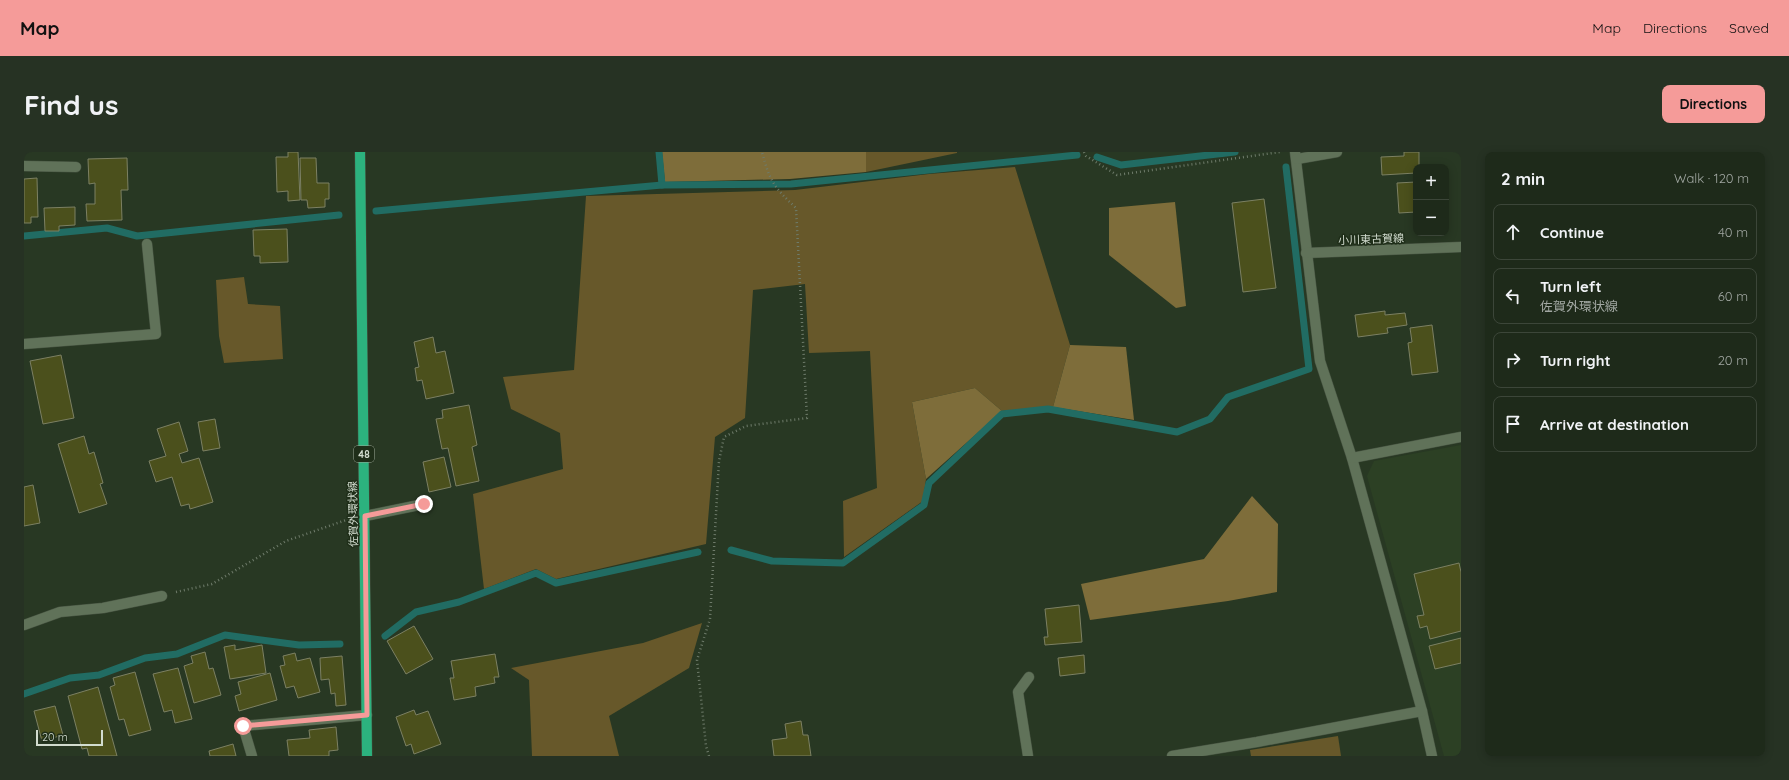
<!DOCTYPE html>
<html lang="en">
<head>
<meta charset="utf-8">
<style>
	:root { --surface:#1e2a1a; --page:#263223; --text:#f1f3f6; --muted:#a1a7a2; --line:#3c4639; --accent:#f59b99 }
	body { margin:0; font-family:Quicksand,"Noto Sans JP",sans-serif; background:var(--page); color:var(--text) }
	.controls { position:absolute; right:12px; top:12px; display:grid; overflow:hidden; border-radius:8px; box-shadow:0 2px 10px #0003 }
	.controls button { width:36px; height:36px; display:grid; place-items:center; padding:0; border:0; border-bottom:1px solid var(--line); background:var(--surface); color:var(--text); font:20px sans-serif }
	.scale { position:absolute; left:12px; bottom:10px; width:67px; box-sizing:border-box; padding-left:4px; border:2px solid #d2dccf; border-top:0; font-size:11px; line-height:14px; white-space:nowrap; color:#d2dccf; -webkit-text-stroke:3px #1f2e19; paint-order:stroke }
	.stop { position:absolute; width:12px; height:12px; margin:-9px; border:3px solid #f59b99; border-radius:50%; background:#fff }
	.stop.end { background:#f59b99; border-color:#fff; box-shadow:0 1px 4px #0008 }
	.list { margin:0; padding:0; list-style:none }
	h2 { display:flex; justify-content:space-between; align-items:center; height:52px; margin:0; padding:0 16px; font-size:17px }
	h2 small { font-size:13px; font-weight:400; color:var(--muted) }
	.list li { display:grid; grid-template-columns:26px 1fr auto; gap:12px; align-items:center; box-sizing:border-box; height:56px; margin:0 8px 8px; padding:0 8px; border:1px solid var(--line); border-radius:8px }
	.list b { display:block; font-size:15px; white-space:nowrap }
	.list p { margin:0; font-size:13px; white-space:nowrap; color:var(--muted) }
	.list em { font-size:13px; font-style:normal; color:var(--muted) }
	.icon { flex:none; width:22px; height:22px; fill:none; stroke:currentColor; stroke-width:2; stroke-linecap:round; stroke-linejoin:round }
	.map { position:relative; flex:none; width:1437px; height:604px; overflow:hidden; border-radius:8px }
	header { display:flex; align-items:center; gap:24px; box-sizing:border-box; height:56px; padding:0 20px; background:var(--accent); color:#111 }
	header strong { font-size:19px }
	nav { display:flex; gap:22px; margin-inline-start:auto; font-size:14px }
	.intro { display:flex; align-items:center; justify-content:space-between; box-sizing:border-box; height:96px; padding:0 24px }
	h1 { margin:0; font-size:28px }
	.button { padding:10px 18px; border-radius:8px; background:var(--accent); color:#111; font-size:14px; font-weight:700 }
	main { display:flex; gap:24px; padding:0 24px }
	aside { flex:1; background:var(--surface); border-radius:8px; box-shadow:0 2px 10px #0003 }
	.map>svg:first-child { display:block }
	.built { fill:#2c4024 }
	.green { fill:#67582a }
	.forest { fill:#7e6d3a }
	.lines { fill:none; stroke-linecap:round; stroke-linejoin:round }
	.stream { stroke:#216c63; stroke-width:7 }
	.building { fill:#4b501c; stroke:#7c8063 }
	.minor-casing { stroke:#475442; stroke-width:11 }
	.major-casing { stroke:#475442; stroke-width:11 }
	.path { stroke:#6e7b6a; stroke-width:2.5; stroke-dasharray:1 3; stroke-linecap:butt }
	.minor { stroke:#607259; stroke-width:10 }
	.major { stroke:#2cb27e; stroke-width:10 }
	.route { stroke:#f59b99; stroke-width:5 }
	.labels { text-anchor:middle; stroke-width:3; stroke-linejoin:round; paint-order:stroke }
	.shield { fill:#1f2e19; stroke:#9ca898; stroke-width:1 }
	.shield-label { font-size:10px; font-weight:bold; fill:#d2dccf }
	.street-label { font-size:11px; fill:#d2dccf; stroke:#1f2e19 }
</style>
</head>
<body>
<header>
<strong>Map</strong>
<nav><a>Map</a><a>Directions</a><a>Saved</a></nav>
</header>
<div class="intro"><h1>Find us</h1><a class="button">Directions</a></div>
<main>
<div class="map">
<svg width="1437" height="604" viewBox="0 0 1437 604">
	<rect width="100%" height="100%" fill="#283823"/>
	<!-- built -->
	<path class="built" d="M1437,293V604H1420L1343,324L1350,309Z"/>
	<!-- green -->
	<g class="green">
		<path d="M842,0H933V1L842,20Z"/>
		<path d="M991,15L1046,193L1029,255L978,259L951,236L888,250L902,327L899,349L820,405L819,349L853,336L846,199L785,201L781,132L729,138L721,266L691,285L682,392L532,427L512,417L460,437L449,342L539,317L536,281L487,257L479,225L550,218L562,44L771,38L905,22Z"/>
		<path d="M220,125L224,152L256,154L259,207L200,211L195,184L192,128Z"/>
		<path d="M678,471L665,516L585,564L595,604H508L505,528L487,516L619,491Z"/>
		<path d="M1314,584L1317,604H1227L1226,598Z"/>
	</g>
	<!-- forest -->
	<g class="forest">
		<path d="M638,0H842V20L766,27L641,30Z"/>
		<path d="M1151,50L1162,154L1152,156L1085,103V56Z"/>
		<path d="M1046,193L1102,195L1110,268L1029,255Z"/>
		<path d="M951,236L978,259L902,327L888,250Z"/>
		<path d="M1228,344L1254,372L1253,440L1204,449L1066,468L1057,432L1180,407Z"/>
	</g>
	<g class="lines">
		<!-- stream -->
		<g class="stream">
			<path d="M635,0L638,33"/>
			<path d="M1073,5L1097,13L1211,0"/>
			<path d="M352,59L638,33L767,32L1053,3"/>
			<path d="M0,84L83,76L113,84L315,63"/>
			<path d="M707,398L748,409L819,411L900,353L905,331L978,262L1024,257L1153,280L1186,267L1204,245L1285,217L1262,15"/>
			<path d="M361,484L392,460L435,450L512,421L532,431L674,400"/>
			<path d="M0,542L46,526L75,523L121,506L153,502L201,483L275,493L316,492"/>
		</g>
	</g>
	<!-- building -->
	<g class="building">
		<path d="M264,0H274L276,48L264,49V39L253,40L252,5H264Z"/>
		<path d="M1380,0H1395V15H1392V21L1358,23L1357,5L1380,4Z"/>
		<path d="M103,6L104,38H97L98,68L63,69L62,52H71V31L65,32L64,7Z"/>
		<path d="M276,6H292L293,31H305V47H301V55L284,56L283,48H277Z"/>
		<path d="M13,26L14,65H7V71H0V27Z"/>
		<path d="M1392,30V60L1375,61L1373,31Z"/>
		<path d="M1240,47L1252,136L1219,140L1208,51Z"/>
		<path d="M51,55V73L35,74V79H21L20,56Z"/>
		<path d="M263,77L264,110L236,111V104H230L229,78Z"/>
		<path d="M1361,159V163L1381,161L1383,173L1363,176L1364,181L1334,185L1331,163Z"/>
		<path d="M1408,173L1414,220L1388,223L1384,191L1388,190L1386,176Z"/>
		<path d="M409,185L412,201L421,199L430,241L402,247L398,228L393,229L391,216L395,215L390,190Z"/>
		<path d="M37,203L50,266L19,272L6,209Z"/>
		<path d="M445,253L453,293L448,295L455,329L432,334L424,296L418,297L412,267L419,266L418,258Z"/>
		<path d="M191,267L196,296L179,299L174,270Z"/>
		<path d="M155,270L164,299L155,302L158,311L175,306L189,350L166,357L165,352L157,354L148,325L132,330L125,309L142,304L133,277Z"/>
		<path d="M60,284L65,302L70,300L79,331L76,332L83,352L55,361L34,292Z"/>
		<path d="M420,305L427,335L405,340L399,310Z"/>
		<path d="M9,333L16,371L0,374V335Z"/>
		<path d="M1435,411L1437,420V479L1406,487L1403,474L1396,476L1393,464L1400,463L1390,422Z"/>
		<path d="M1055,453L1058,490L1021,493L1020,485H1024L1021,457Z"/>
		<path d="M390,474L409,507L382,522L363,489Z"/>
		<path d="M1437,486V511L1411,517L1405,494Z"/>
		<path d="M211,493V498L238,493L242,521L206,527L200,495Z"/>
		<path d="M181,500L185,517L189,516L197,543L170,551L160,514L169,511L167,504Z"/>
		<path d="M271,501L273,509L286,506L296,540L274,546L270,534L262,536L256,514L261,513L259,504Z"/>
		<path d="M471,502L475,525H470L471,531L451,535L452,544L430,548L426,526H430L427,509Z"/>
		<path d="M1060,503L1061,521L1036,524L1034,506Z"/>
		<path d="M318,504L322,553L312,554L311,541L307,542L305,527L297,528L296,506Z"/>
		<path d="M154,516L168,567L151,571L148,558L140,560L129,522Z"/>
		<path d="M111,520L127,578L105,584L100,567L95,568L86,535L91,533L89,526Z"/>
		<path d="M246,521L253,548L215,559L211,544L217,542L214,530Z"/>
		<path d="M74,535L93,604H65L63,596L58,597L44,544Z"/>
		<path d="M31,554L39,583L18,589L10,559Z"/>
		<path d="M390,558L392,563L404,559L417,592L390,602L387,592L382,594L372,565Z"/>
		<path d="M777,569L779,583H784L787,604H750L748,588L763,586L761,572Z"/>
		<path d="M312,575L314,598L305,599V604H265L263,588L286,586L285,578Z"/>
		<path d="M209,592L212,604H186L185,599Z"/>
	</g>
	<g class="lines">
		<defs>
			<g id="minor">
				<path d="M1271,0L1296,209L1328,306L1398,559L1408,604"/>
				<path d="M1273,7L1313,0"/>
				<path d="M0,14L52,15"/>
				<path d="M1282,101L1437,95"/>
				<path d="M0,192L132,182L123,92"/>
				<path d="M1328,306L1437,285"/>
				<path d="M341,364L400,352"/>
				<path d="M0,473L36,460L79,456L138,444"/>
				<path d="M228,604L219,574L343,563"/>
				<path d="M1004,604L994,540L1005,525"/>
				<path d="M1148,604L1233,590L1398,559"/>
			</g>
			<path id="major" d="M336,0L343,604"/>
		</defs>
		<!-- minor casing -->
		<use href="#minor" class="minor-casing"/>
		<!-- major casing -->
		<use href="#major" class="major-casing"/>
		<!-- path -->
		<g class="path">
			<path d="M1060,0L1062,4L1093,23L1256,0"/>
			<path d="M152,440L188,432L262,389L325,367"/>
			<path d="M685,604L682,594L673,508L686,467L695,309L700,285L722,274L783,266L772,56C750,35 746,30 738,0"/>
		</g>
		<!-- minor -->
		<use href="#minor" class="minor"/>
		<!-- major -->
		<use href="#major" class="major"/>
	</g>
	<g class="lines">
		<!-- route -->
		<path class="route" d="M219,574L343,563L341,364L400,352"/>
	</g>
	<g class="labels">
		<!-- shield labels -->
		<rect class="shield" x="330" y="294" width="20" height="16" rx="3"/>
		<g class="shield-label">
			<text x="340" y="306">48</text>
		</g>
		<!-- street labels -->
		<g class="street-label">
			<text transform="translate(1347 87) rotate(-2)" y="4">小川東古賀線</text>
			<text transform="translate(329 362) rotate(-91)" y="4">佐賀外環状線</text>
		</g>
	</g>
</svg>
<div class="controls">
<button>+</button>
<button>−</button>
</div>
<div class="scale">20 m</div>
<div class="stop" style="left:219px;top:574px"></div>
<div class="stop end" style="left:400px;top:352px"></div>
</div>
<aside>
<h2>2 min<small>Walk · 120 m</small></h2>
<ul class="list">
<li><svg class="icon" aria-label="ahead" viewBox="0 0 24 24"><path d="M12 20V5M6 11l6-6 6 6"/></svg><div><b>Continue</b></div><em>40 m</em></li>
<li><svg class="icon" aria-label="left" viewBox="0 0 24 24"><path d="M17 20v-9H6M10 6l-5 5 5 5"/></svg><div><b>Turn left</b><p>佐賀外環状線</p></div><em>60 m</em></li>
<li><svg class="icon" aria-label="right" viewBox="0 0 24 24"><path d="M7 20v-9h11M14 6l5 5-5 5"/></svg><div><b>Turn right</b></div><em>20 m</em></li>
<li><svg class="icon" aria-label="arrive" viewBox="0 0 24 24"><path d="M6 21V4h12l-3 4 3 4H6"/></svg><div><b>Arrive at destination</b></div></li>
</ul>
</aside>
</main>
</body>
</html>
